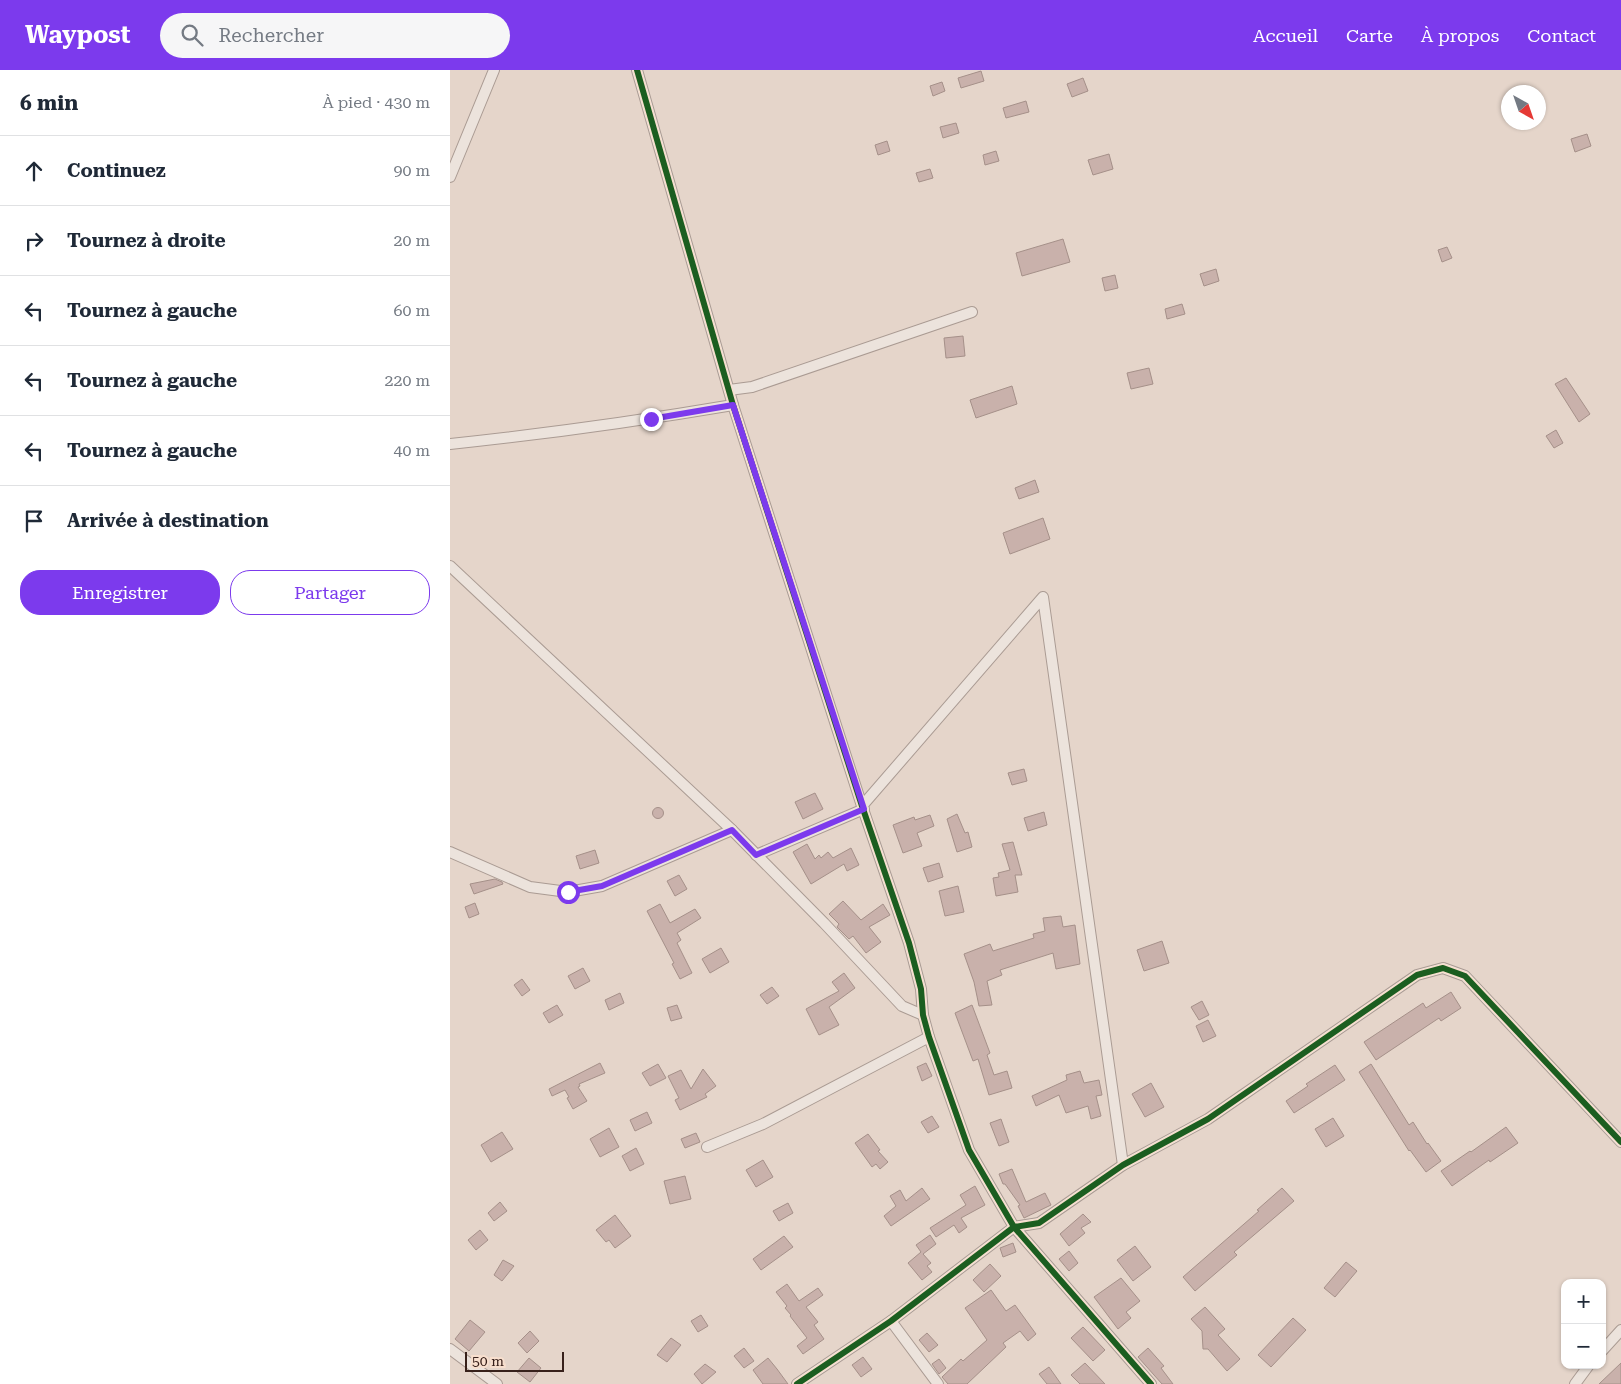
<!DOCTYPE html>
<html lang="fr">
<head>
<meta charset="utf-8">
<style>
	:root { --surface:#fff; --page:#f6f6f7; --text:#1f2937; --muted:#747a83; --line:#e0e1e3; --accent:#7c3aed }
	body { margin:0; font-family:"Roboto Serif",serif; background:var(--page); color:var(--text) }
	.controls { position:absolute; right:15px; bottom:15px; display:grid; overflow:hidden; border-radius:10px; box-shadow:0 1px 4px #0004 }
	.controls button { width:45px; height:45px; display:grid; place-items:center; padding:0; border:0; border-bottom:1px solid var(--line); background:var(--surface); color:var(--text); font:25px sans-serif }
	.compass { position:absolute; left:1051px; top:15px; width:45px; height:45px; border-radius:50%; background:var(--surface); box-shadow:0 1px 4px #0004; rotate:140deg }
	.scale { position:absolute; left:15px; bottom:12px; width:99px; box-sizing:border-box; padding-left:5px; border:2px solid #38211b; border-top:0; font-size:14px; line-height:18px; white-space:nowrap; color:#38211b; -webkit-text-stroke:4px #f8dfce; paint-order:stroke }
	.stop { position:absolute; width:15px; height:15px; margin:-11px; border:4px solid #7c3aed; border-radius:50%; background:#fff }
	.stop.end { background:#7c3aed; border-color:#fff; box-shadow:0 1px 5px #0008 }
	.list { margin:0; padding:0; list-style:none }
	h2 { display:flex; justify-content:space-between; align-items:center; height:65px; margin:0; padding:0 20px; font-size:21px }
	h2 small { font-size:16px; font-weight:400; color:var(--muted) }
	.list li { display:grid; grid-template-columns:32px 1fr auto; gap:15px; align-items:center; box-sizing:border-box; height:70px; padding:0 20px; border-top:1px solid var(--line) }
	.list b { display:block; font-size:19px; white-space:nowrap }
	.list em { font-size:16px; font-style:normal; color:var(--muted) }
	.actions { display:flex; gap:10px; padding:15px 20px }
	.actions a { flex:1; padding:11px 0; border:1px solid var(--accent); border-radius:20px; text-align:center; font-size:18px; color:var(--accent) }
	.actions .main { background:var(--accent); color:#fff }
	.icon { flex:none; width:28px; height:28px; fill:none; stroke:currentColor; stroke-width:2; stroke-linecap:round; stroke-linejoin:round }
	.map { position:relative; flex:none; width:1171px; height:1314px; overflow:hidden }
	header { display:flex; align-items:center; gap:30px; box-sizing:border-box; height:70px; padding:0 25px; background:var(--accent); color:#fff }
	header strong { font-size:24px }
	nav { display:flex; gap:28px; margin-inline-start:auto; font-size:18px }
	.search { width:350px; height:45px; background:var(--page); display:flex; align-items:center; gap:12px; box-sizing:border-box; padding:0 18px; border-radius:28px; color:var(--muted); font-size:19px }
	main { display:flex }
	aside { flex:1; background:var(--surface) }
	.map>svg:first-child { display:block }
	.building { fill:#c9b1ab; stroke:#a59089 }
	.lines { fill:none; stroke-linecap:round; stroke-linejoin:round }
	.minor-casing { stroke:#aa9b93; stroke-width:12 }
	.minor { stroke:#ece3dc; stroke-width:10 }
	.cycleway-casing { stroke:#f8dfce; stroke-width:9 }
	.cycleway { stroke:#1b5e20; stroke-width:6 }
	.route { stroke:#7c3aed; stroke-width:6 }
</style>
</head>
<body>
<header>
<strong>Waypost</strong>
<div class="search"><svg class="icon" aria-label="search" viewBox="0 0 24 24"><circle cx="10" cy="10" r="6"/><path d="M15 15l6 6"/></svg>Rechercher</div>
<nav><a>Accueil</a><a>Carte</a><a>À propos</a><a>Contact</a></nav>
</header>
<main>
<aside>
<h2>6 min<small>À pied · 430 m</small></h2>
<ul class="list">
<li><svg class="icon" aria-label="ahead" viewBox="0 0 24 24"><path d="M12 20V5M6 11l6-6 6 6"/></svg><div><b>Continuez</b></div><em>90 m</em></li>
<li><svg class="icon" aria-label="right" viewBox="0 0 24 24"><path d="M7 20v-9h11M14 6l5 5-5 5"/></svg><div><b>Tournez à droite</b></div><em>20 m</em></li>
<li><svg class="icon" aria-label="left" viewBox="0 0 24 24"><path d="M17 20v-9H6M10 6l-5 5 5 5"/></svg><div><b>Tournez à gauche</b></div><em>60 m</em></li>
<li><svg class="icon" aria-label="left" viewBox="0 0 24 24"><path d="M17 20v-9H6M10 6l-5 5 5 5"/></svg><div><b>Tournez à gauche</b></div><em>220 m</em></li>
<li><svg class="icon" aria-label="left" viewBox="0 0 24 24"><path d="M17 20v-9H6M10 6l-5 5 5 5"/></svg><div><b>Tournez à gauche</b></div><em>40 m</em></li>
<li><svg class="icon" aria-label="arrive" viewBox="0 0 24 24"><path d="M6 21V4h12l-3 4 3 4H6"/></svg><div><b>Arrivée à destination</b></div></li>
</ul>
<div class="actions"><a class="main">Enregistrer</a><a>Partager</a></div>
</aside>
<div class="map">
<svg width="1171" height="1314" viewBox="0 0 1171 1314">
	<rect width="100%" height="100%" fill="#e5d5ca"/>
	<!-- building -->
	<g class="building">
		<path d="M531,1L534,11L511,18L508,8Z"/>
		<path d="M633,8L638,21L622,27L617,14Z"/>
		<path d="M492,12L495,21L483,26L480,16Z"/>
		<path d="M576,31L579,42L556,48L553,38Z"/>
		<path d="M506,53L509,63L493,68L490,57Z"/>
		<path d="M1137,64L1141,76L1125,82L1121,69Z"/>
		<path d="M437,71L440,81L428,85L425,75Z"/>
		<path d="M546,81L549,91L535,95L533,85Z"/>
		<path d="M659,84L663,99L643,105L638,90Z"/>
		<path d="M480,99L483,108L469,112L466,103Z"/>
		<path d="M613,169L620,192L572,206L566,183Z"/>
		<path d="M997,177L1002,188L992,192L988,180Z"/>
		<path d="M766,199L769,211L754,216L750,204Z"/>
		<path d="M665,205L668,218L655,221L652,208Z"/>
		<path d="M732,234L735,244L717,249L715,239Z"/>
		<path d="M513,266L515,286L496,288L494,268Z"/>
		<path d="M699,298L703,314L681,319L677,303Z"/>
		<path d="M1116,308L1140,344L1129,352L1105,314Z"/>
		<path d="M562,316L567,334L526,348L520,330Z"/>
		<path d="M1106,360L1113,373L1104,378L1096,366Z"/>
		<path d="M585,410L589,422L569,429L565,418Z"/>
		<path d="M593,448L600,469L560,484L553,463Z"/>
		<path d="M574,699L577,711L562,715L558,703Z"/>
		<path d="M365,723L373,739L353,749L345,732Z"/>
		<circle cx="208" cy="743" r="5.5"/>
		<path d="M594,742L597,755L578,761L574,748Z"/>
		<path d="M507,744L515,763L518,762L522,777L507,782L497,749Z"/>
		<path d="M480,745L484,756L467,763L472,776L453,783L443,755L464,747L465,750Z"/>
		<path d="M563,772L572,805H565L568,822L546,826L543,808L549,807L548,803L560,800L552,774Z"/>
		<path d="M357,774L365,789L369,785L371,788L378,782L383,788L401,778L409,795L397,801L394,794L361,814L343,782Z"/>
		<path d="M145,780L149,793L130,799L126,786Z"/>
		<path d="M489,793L493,807L478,812L473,798Z"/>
		<path d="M229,805L237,819L225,826L217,811Z"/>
		<path d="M45,809L52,812L53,814L24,824L20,814Z"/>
		<path d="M508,816L514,842L495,846L489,821Z"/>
		<path d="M393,831L411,850L433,834L440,845L419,857L431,872L416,883L403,866L399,869L387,857L389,854L379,844Z"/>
		<path d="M25,833L29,844L19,848L15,837Z"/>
		<path d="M210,834L220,853L245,839L251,848L227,863L231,870L227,873L242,903L230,909L222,894L224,893L197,841Z"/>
		<path d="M611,846L613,857L625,855L630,894L606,899L603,883L550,900L552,905L537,911L542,935L529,936L524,912L514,884L540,874L543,881L584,868L583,864L595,861L593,848Z"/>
		<path d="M712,871L719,893L694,901L687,880Z"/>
		<path d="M271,878L279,892L260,903L252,889Z"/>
		<path d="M133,898L140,911L125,919L118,906Z"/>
		<path d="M394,903L405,918L379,937L389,955L369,965L356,939L389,921L382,912Z"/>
		<path d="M72,909L80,920L72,926L64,915Z"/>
		<path d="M322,917L329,926L317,934L310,925Z"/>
		<path d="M1001,922L1011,938L991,951L989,948L926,990L914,972L973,933L976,938Z"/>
		<path d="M170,923L174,933L159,940L155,930Z"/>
		<path d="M752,931L759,945L749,950L741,937Z"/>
		<path d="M107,935L113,945L99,953L93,943Z"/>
		<path d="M227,935L232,948L221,951L217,938Z"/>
		<path d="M522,935L540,983L537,985L544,1005L557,1001L562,1018L539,1025L528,989L523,991L505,943Z"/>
		<path d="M758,950L766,966L753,972L746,956Z"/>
		<path d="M150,993L155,1003L129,1014L130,1016L128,1017L137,1031L123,1039L117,1028L119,1027L115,1020L102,1026L99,1019Z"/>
		<path d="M476,993L482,1006L472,1011L467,997Z"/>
		<path d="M208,994L216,1008L200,1016L192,1003Z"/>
		<path d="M921,994L959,1055L963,1052L977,1074L978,1073L991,1091L976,1102L960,1080L959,1081L909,1002Z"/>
		<path d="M885,995L895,1010L844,1043L836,1031L858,1016L856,1014Z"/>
		<path d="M253,999L266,1016L255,1024L257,1027L230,1040L225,1030L229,1028L218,1006L231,1000L241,1019Z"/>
		<path d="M630,1001L634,1013L649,1010L652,1025L646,1026L651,1046L641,1049L638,1036L616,1043L609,1025L586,1036L582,1026L617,1010L616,1005Z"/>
		<path d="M701,1013L714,1037L695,1047L682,1024Z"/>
		<path d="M197,1042L202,1053L185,1061L180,1050Z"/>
		<path d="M482,1046L489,1057L478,1063L471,1052Z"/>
		<path d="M883,1048L894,1066L876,1077L865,1059Z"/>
		<path d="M551,1049L559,1072L549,1076L540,1053Z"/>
		<path d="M1056,1057L1068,1073L1040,1092L1039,1090L1002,1116L991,1101L1020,1081L1021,1082Z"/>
		<path d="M159,1058L169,1077L150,1087L140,1069Z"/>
		<path d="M52,1062L63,1079L41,1092L31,1075Z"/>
		<path d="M246,1063L250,1072L235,1078L231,1069Z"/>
		<path d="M418,1064L430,1080L428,1081L438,1092L430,1099L426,1094L422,1097L405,1073Z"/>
		<path d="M186,1078L194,1094L180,1101L172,1086Z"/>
		<path d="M313,1090L323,1107L306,1117L296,1100Z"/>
		<path d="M562,1099L576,1132L595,1123L601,1135L574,1148L568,1136L570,1135L555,1114H553L549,1104Z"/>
		<path d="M235,1106L241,1129L220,1134L214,1111Z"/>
		<path d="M525,1116L535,1135L511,1148L517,1157L509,1163L504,1155L486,1167L480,1158L516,1135L510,1125Z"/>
		<path d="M472,1118L480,1129L441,1156L434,1146L446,1136L440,1126L450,1120L456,1131Z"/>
		<path d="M832,1118L844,1131L784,1182L787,1185L745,1221L733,1207L809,1141L807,1140Z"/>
		<path d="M50,1132L57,1141L44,1151L38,1143Z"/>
		<path d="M338,1133L343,1143L329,1151L323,1141Z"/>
		<path d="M633,1144L641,1152L631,1158L635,1163L619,1176L610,1164Z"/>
		<path d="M165,1145L181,1166L165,1178L159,1170L156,1172L146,1160Z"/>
		<path d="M30,1160L38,1170L26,1180L18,1170Z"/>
		<path d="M480,1165L486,1174L473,1184L481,1193L477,1196L482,1202L472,1210L458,1193L471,1182L466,1175Z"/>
		<path d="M334,1166L343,1177L311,1200L303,1189Z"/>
		<path d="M563,1173L566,1182L553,1187L550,1178Z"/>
		<path d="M685,1176L701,1197L683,1211L667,1190Z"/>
		<path d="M619,1181L628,1193L619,1201L609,1189Z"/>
		<path d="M53,1190L64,1196L52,1211L44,1205Z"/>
		<path d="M896,1192L907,1201L885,1227L874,1218Z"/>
		<path d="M540,1194L551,1206L534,1222L523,1210Z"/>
		<path d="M671,1208L690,1231L676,1242L681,1248L668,1259L644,1227Z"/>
		<path d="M337,1214L349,1231L368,1218L373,1225L356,1237L368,1252L364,1255L374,1269L353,1284L347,1276L357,1268L340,1246L341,1245L335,1238L337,1236L326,1222Z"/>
		<path d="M541,1220L556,1241L565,1235L586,1264L578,1271L570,1261L553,1273L556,1277L517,1314H498L492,1307L511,1289L513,1291L537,1270L515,1238Z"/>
		<path d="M755,1237L775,1259L768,1265L790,1289L777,1301L758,1279H753L752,1261L741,1249Z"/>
		<path d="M251,1245L258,1256L248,1262L241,1251Z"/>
		<path d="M843,1248L856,1260L821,1297L808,1285Z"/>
		<path d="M20,1250L35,1262L19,1281L5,1269Z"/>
		<path d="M633,1257L655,1280L643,1291L621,1268Z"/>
		<path d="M80,1261L89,1271L77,1283L68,1273Z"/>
		<path d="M477,1263L488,1275L479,1282L469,1270Z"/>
		<path d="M221,1268L231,1275L217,1292L207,1285Z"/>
		<path d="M294,1278L304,1291L294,1298L284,1286Z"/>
		<path d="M698,1278L714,1296L711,1298L723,1314H712L688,1287Z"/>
		<path d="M413,1287L422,1299L411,1307L402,1295Z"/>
		<path d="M79,1288L91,1298L80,1312L67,1302Z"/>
		<path d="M318,1288L327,1299L338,1314H313L303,1300Z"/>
		<path d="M489,1289L496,1298L489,1304L482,1294Z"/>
		<path d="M635,1293L655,1314H630L621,1305Z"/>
		<path d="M1171,1293V1314H1149Z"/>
		<path d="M255,1294L266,1302L252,1314L244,1304Z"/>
		<path d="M599,1297L611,1314H597L589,1304Z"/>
	</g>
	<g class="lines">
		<defs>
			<g id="minor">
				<path d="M187,0L283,335L412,736L459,873L471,919L473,945L479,967L519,1080L564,1157L701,1314"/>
				<path d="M0,107L44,0"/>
				<path d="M279,320L302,317L522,242"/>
				<path d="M0,374C95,364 189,351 283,335"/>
				<path d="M0,496L282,760L374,853L452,936L473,945"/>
				<path d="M412,736L593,527L673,1095"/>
				<path d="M0,782L80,817L118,822L152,816L282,760"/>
				<path d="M306,785L414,739"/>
				<path d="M257,1077L313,1054L479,967"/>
				<path d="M441,1251L488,1314"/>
				<path d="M0,1279L47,1314"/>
				<path d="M1152,1281L1171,1260"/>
				<path d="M347,1314L441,1251L564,1157L589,1153L673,1095L758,1049L967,905L993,898L1015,906L1171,1072"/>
				<path d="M1125,1314L1139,1295"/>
			</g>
		</defs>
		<!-- minor casing -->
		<use href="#minor" class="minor-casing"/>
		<!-- minor -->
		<use href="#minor" class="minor"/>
		<defs>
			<g id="cycleway">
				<path d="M187,0L283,335L412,736L459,873L471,919L473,945L479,967L519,1080L564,1157L701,1314"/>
				<path d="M347,1314L441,1251L564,1157L589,1153L673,1095L758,1049L967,905L993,898L1015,906L1171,1072"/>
			</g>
		</defs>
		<!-- cycleway casing -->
		<use href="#cycleway" class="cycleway-casing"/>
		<!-- cycleway -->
		<use href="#cycleway" class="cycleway"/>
	</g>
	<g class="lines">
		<!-- route -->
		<path class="route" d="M118,822L152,816L282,760L306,785L414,739L283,335L201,349"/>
	</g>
</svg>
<div class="controls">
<button>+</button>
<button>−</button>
</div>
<svg class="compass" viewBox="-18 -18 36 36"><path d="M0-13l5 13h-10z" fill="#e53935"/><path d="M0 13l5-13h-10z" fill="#747a83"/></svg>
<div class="scale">50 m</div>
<div class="stop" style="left:118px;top:822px"></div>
<div class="stop end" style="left:201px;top:349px"></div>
</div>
</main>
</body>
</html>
